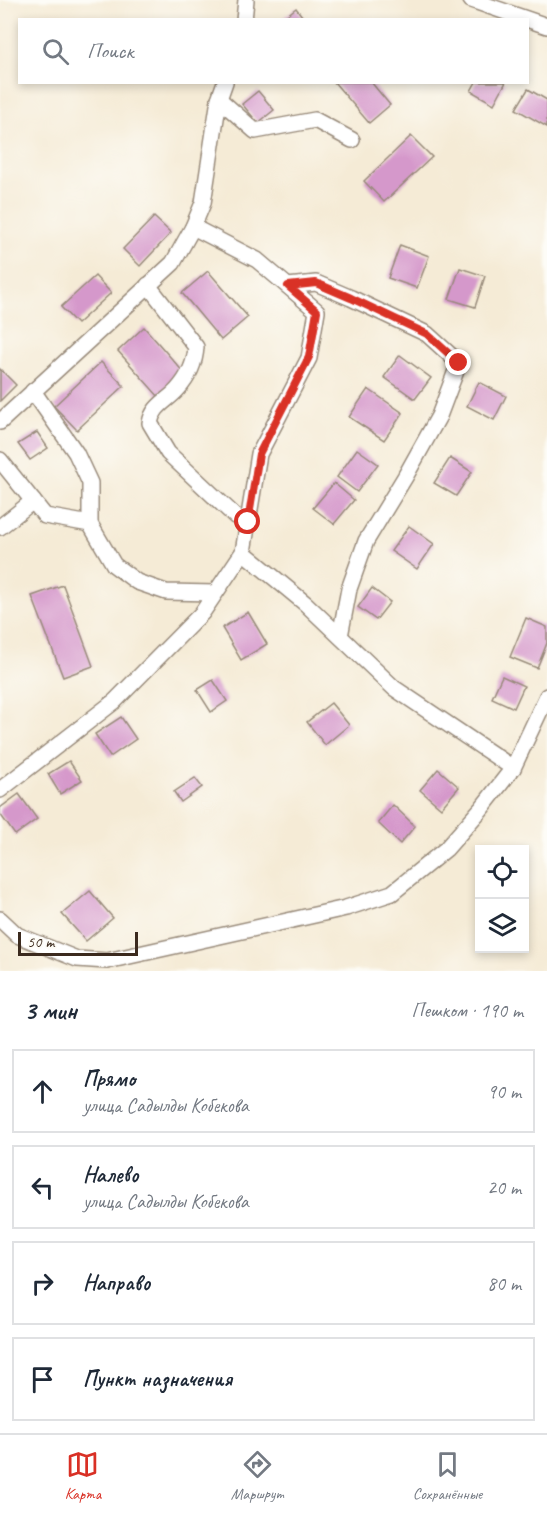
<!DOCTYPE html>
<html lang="ru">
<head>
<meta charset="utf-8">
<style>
	:root { --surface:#fff; --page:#f2f2f3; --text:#1f2937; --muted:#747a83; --line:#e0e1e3; --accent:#d93025 }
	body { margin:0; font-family:Caveat,sans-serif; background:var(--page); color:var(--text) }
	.controls { position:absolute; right:18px; bottom:18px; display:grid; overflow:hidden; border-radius:0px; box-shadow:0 3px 9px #0003 }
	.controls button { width:54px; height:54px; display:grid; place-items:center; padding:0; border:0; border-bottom:2px solid var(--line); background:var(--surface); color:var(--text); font:30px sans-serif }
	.scale { position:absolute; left:18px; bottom:15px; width:120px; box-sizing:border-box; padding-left:6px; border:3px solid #3b2a1e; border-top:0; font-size:16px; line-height:21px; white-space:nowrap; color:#3b2a1e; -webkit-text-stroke:4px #fdfcf7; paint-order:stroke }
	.stop { position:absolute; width:18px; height:18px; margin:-14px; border:4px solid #d93025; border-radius:50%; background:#fff }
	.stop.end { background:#d93025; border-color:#fff; box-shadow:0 2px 6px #0008 }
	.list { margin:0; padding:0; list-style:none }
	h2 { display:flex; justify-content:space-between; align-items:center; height:78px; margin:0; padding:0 24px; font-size:26px }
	h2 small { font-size:20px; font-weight:400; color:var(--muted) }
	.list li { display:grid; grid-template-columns:39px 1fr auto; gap:18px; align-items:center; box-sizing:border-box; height:84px; margin:0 12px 12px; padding:0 12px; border:2px solid var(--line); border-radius:0px }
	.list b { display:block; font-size:22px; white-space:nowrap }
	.list p { margin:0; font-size:20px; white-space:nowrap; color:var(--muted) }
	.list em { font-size:20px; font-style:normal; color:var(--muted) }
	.icon { flex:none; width:33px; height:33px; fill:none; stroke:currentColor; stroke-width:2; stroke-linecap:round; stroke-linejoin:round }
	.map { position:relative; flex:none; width:547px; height:971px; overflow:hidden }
	.search { position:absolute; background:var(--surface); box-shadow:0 3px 9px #0003; left:18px; right:18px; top:18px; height:66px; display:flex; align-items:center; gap:15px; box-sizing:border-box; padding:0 21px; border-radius:0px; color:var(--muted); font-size:22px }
	.sheet { height:462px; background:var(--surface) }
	nav { display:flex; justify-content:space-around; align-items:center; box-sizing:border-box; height:84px; border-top:2px solid var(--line); background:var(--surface); font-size:16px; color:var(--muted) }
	nav a { display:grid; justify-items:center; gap:3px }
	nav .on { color:var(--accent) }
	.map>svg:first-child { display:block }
	.building { fill:#d598cb }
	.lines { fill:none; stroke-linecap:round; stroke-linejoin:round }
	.minor-casing { stroke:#988a7a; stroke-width:18 }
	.minor { stroke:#fff; stroke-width:15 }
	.route { stroke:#d93025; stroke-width:8 }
</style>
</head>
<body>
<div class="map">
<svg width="547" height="971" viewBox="0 0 547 971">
	<rect width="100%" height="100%" fill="#fdfcf7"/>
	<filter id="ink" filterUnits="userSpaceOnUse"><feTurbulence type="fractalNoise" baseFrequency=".0167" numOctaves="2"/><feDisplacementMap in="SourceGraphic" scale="12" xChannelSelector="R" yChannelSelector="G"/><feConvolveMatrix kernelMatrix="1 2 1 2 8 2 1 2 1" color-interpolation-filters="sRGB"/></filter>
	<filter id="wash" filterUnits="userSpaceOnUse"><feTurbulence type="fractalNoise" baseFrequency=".008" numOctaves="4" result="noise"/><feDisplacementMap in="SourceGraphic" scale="24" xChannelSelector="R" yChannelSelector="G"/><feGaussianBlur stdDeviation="1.35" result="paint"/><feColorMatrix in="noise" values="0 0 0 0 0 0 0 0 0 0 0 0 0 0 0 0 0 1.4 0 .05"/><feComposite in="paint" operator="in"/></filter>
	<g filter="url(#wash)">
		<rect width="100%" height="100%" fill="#f5ebd6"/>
		<g id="blocks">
			<!-- building -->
			<g class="building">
				<path d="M296,8L305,20H281Z"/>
				<path d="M334,82H371L390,105L369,123Z"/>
				<path d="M476,82H506L494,104L471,91Z"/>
				<path d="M528,89L547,100V127L516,109Z"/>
				<path d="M258,91L274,110L258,123L242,104Z"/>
				<path d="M411,136L432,157L384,202L364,181Z"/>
				<path d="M154,217L171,233L140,266L123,249Z"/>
				<path d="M400,245L429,256L417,288L388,278Z"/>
				<path d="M460,268L485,276L475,307L449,299Z"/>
				<path d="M208,271L248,317L221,340L182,293Z"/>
				<path d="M95,276L111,293L77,324L61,307Z"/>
				<path d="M144,327L185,374L159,397L118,351Z"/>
				<path d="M400,355L431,378L415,399L384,377Z"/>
				<path d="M101,362L124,386L77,430L54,406Z"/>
				<path d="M0,369L16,385L0,401Z"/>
				<path d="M479,382L506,396L494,420L467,406Z"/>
				<path d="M368,389L403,413L384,440L349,417Z"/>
				<path d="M37,432L48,448L30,460L18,444Z"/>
				<path d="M357,449L378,464L357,492L337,477Z"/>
				<path d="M450,458L472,472L456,496L434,483Z"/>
				<path d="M334,483L354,500L334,524L313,508Z"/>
				<path d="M409,526L434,544L417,569L391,551Z"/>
				<path d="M63,585L93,666L63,677L32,596Z"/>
				<path d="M372,588L390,602L376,620L358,607Z"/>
				<path d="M248,612L267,644L241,660L222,628Z"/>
				<path d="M526,618L547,627V643L537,668L510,657Z"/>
				<path d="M502,676L524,686L514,708L492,698Z"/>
				<path d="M213,680L227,701L211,712L197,690Z"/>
				<path d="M331,703L349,725L325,745L307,722Z"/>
				<path d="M121,717L136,739L110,757L95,734Z"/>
				<path d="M69,761L82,780L60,794L48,774Z"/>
				<path d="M438,769L459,787L441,808L420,790Z"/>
				<path d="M195,778L202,787L181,802L174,792Z"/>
				<path d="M19,794L37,819L15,835L0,814V808Z"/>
				<path d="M393,805L415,826L400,844L378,823Z"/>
				<path d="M90,891L113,918L86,941L62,914Z"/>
			</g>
		</g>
	</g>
	<g filter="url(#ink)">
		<use href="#blocks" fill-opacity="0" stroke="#988a7a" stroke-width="1.5"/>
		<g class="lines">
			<defs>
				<g id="minor">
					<path d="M471,0L547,26"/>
					<path d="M244,20L246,0"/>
					<path d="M219,99L255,131L315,120L352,140"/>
					<path d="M148,285L196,347C195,363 188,378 177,390C166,402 153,406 150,423L168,453L235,516L248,522"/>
					<path d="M288,286L316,283L351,298L427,334L459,363L439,416L405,477L366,541L349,589L340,636"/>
					<path d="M33,391L76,453L90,483V524L114,565L137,582L166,592L215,593"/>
					<path d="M0,422L173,263L193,227L203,203L219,99L225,82"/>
					<path d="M0,460L45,516L90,524"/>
					<path d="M0,527L33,501"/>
					<path d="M243,552L306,604L394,688L513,768"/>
					<path d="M0,790L115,701L202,613L243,552L259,454L309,358L317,311L257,260L193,227"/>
					<path d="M0,919L17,935L77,959L107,961L346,908L392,893L446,849L481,809L513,768L547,696"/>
				</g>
			</defs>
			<!-- minor casing -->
			<use href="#minor" class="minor-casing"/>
			<!-- minor -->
			<use href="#minor" class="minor"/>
		</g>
	</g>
	<g class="lines" filter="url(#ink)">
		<!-- route -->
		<path class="route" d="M248,522L259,454L309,357L317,311L288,286L316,283L351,298L427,334L459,363"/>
	</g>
</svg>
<div class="controls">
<button><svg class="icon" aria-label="locate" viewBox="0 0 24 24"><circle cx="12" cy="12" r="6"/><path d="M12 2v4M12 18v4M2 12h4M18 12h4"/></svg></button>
<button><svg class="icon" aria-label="layers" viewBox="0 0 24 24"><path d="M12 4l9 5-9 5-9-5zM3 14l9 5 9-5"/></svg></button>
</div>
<div class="scale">50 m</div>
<div class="stop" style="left:248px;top:522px"></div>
<div class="stop end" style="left:459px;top:363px"></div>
<div class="search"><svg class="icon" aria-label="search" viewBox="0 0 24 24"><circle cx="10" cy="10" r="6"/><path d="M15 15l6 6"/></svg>Поиск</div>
</div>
<section class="sheet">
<h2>3 мин<small>Пешком · 190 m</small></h2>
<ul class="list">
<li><svg class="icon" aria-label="ahead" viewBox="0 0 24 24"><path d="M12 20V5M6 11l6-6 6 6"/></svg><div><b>Прямо</b><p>улица Садылды Кобекова</p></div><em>90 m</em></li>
<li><svg class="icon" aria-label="left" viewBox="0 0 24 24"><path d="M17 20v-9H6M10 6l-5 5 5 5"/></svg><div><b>Налево</b><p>улица Садылды Кобекова</p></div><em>20 m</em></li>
<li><svg class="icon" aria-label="right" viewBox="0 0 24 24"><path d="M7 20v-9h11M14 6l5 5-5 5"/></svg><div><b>Направо</b></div><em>80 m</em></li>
<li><svg class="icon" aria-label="arrive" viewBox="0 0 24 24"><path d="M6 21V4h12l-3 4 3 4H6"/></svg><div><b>Пункт назначения</b></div></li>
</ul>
</section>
<nav>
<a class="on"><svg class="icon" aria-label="map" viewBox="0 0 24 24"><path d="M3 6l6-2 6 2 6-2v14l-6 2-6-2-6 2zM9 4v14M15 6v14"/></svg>Карта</a>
<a><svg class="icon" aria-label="directions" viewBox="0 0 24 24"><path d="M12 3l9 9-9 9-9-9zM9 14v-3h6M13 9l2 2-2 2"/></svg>Маршрут</a>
<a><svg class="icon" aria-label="saved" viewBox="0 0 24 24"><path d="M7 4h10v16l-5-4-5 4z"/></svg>Сохранённые</a>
</nav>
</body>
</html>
